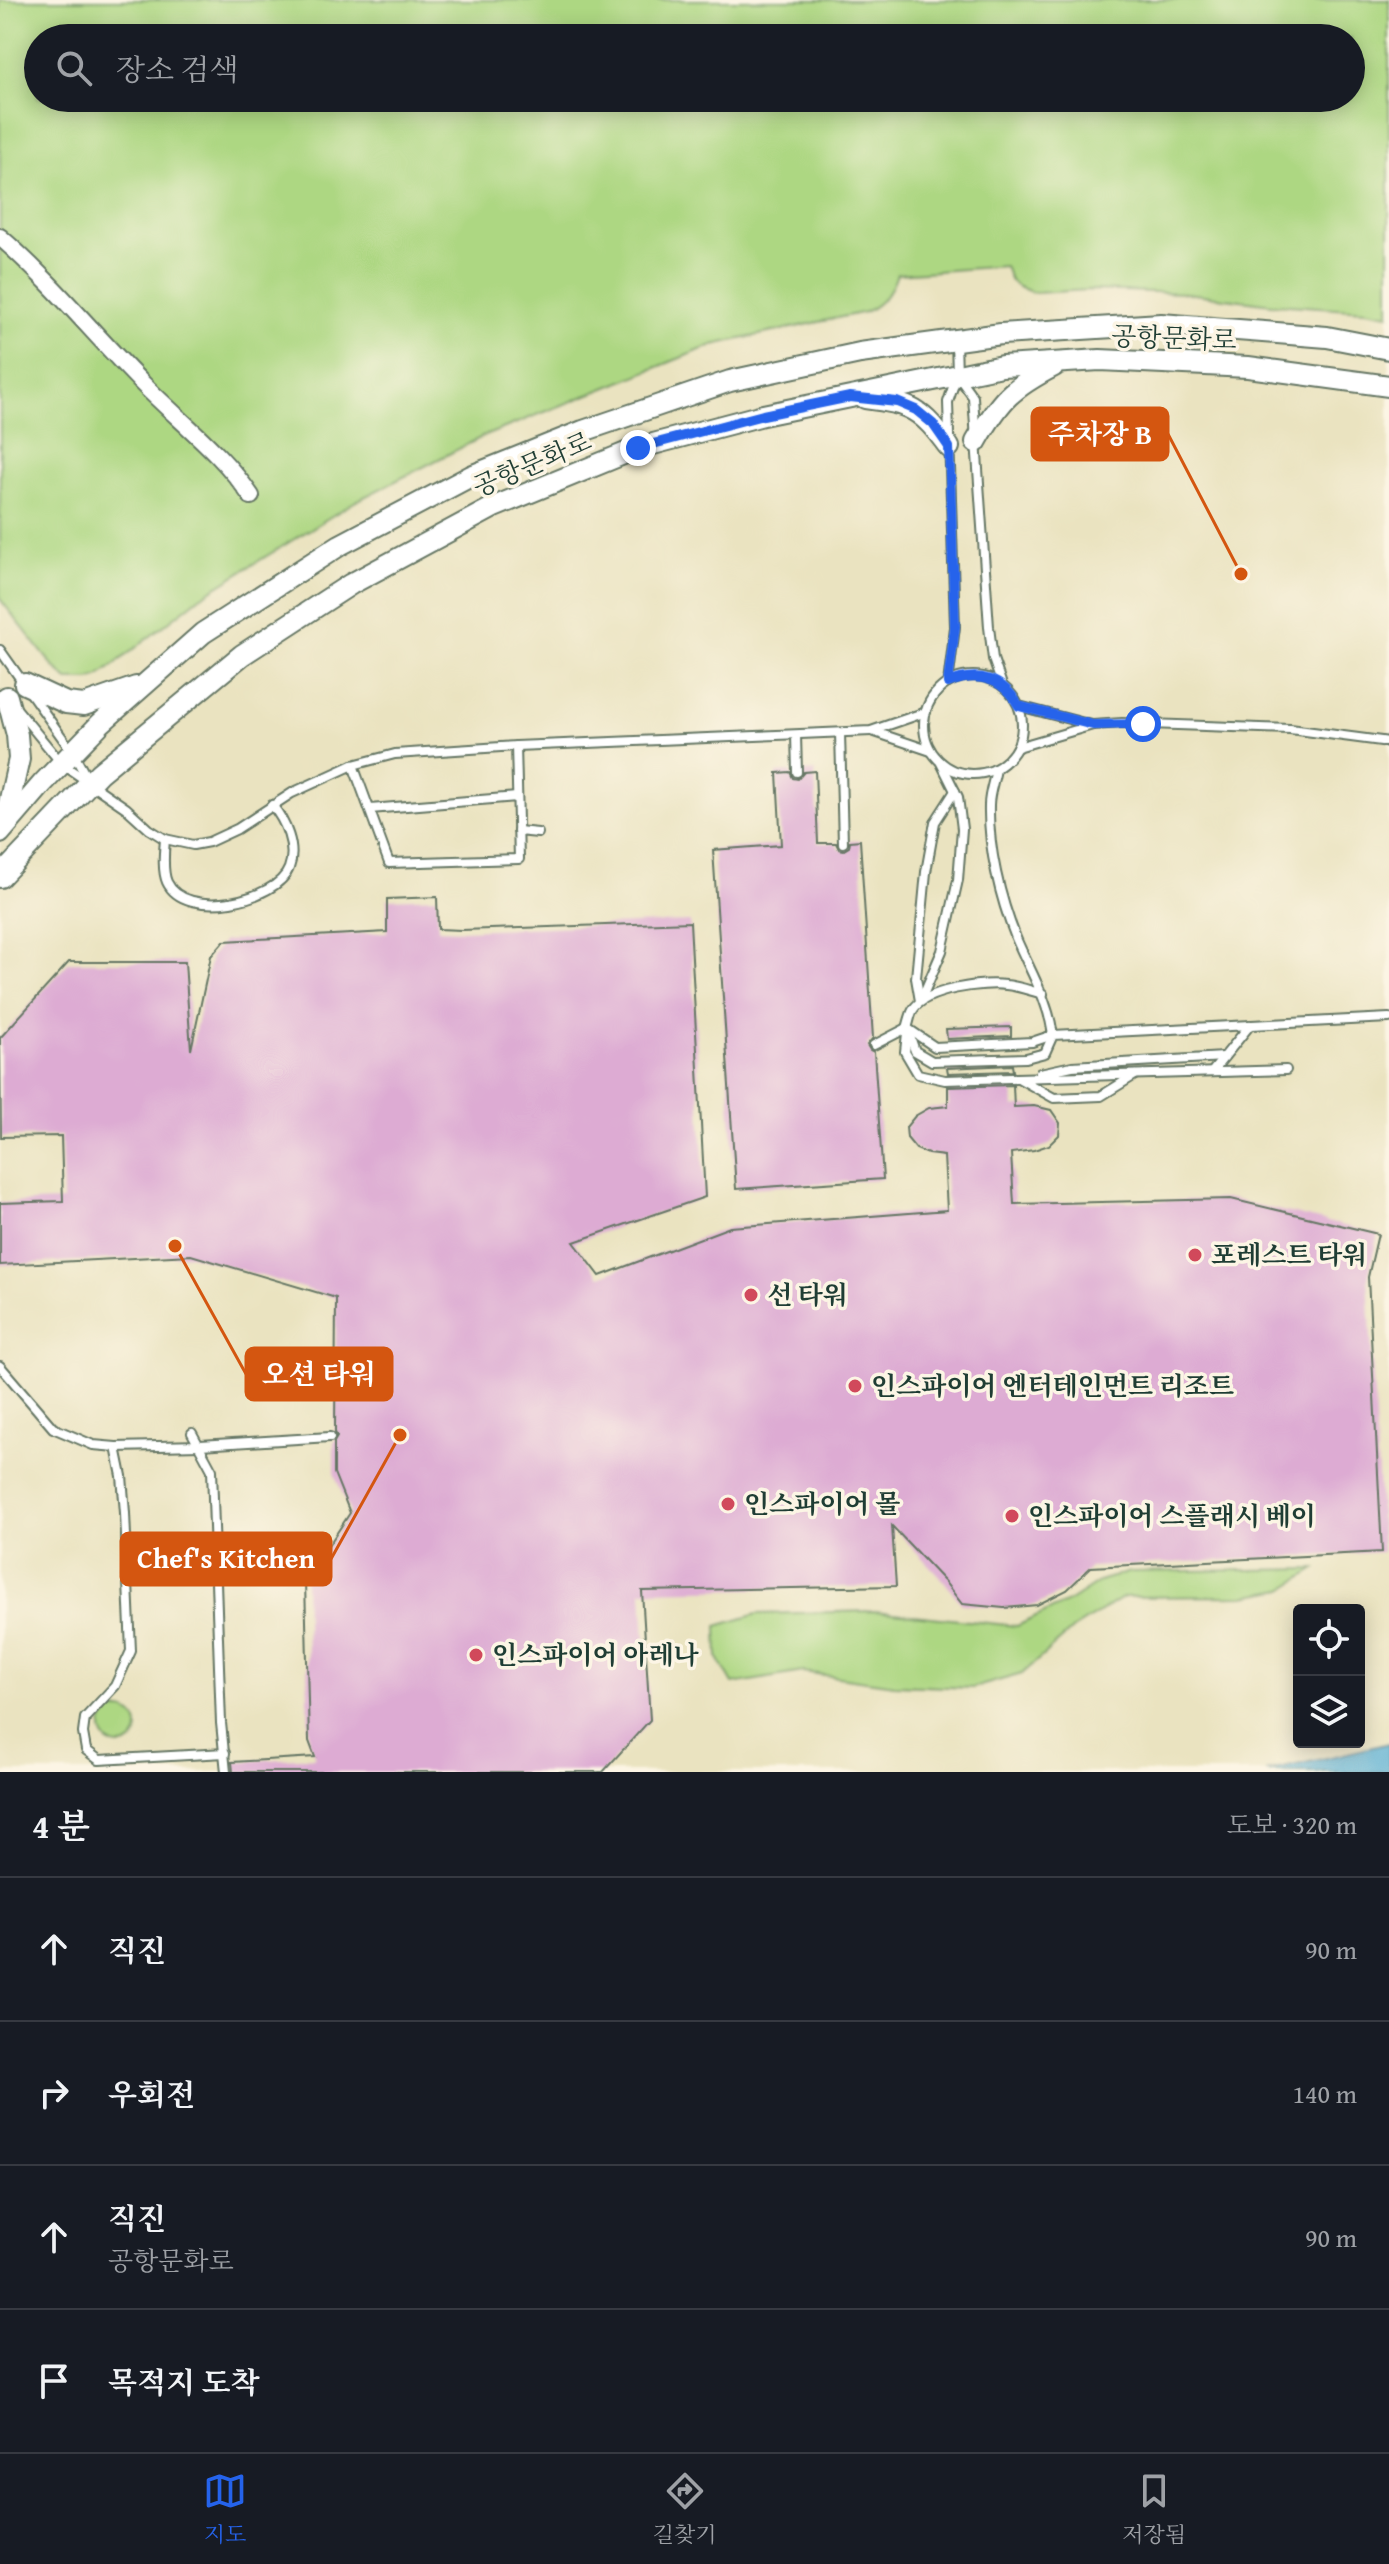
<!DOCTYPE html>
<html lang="ko">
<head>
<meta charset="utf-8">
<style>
	:root { --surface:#171b24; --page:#20242c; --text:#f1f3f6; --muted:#9ea1a6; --line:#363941; --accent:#2563eb }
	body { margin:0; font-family:"Gentium Book Plus","Noto Serif KR",serif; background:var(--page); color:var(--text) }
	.controls { position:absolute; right:24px; bottom:24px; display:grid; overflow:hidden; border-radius:8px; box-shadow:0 4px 20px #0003 }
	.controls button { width:72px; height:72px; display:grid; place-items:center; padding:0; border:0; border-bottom:2px solid var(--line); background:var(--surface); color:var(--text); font:40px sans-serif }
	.stop { position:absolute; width:24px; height:24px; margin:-18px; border:6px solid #2563eb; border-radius:50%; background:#fff }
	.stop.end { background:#2563eb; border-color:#fff; box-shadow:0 2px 8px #0008 }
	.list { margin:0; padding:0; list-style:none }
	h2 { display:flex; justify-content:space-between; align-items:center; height:104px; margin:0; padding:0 32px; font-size:34px }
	h2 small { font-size:26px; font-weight:400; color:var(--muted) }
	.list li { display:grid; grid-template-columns:52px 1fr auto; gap:24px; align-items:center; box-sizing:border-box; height:144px; padding:0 32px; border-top:2px solid var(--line) }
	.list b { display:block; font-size:30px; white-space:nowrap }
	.list p { margin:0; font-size:26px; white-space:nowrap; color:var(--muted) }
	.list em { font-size:26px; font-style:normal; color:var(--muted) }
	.icon { flex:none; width:44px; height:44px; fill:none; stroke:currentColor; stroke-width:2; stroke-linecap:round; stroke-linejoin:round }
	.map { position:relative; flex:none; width:1389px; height:1772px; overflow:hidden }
	.search { position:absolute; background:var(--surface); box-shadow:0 4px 20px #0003; left:24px; right:24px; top:24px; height:88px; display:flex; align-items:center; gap:20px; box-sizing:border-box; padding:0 28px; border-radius:44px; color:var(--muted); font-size:30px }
	.sheet { height:680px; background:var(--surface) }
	nav { display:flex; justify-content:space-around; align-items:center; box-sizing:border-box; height:112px; border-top:2px solid var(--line); background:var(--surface); font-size:22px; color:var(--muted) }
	nav a { display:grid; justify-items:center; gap:4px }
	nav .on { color:var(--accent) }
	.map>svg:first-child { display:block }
	.green { fill:#add782; stroke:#668a5b; stroke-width:2; fill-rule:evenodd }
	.water { fill:#56aed3; stroke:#3a7684; stroke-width:2 }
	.building { fill:#ddabd3 }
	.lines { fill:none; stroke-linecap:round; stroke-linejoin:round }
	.service-casing { stroke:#667765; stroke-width:12 }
	.minor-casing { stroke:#667765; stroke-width:20 }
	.tertiary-casing { stroke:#667765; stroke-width:24 }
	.service { stroke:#fff; stroke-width:8 }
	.minor { stroke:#fff; stroke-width:16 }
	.tertiary { stroke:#fff; stroke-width:20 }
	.route { stroke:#2563eb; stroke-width:10 }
	.poi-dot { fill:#d1495b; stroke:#fcf5e5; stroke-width:3 }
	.labels { text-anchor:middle; stroke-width:7; stroke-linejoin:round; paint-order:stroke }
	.street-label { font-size:26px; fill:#1f3d34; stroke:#fcf5e5 }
	.poi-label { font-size:26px; font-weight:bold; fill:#1f3d34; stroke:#fcf5e5; text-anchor:start }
	.leader { fill:none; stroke:#d45610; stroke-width:3 }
	.callout-dot { fill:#d45610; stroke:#fcf5e5; stroke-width:3 }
	.callout { fill:#d45610; stroke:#d45610; stroke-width:3 }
	.callout-label { font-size:28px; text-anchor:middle; font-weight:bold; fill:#fff }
</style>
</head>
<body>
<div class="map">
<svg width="1389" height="1772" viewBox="0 0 1389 1772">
	<rect width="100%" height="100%" fill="#fcf5e5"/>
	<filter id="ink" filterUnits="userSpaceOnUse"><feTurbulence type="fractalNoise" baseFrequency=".0125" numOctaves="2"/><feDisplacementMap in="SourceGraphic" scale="16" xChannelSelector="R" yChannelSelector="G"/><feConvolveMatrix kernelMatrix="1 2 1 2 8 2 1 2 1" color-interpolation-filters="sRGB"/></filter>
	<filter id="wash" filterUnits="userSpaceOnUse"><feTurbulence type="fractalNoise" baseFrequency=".006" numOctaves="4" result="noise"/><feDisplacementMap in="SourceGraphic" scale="32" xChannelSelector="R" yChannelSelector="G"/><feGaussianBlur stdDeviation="1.8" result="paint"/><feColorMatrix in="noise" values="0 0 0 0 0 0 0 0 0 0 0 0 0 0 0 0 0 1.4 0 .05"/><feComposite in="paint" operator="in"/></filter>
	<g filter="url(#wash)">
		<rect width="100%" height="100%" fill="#eae3c0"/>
		<!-- green -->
		<g class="green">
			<path d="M0,0H1389V314L1366,310L1272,304L1186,293L1089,290L1035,293L1018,287L1010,280L1005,266L897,274C891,292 882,303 865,312L713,345L482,437L356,501L200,597L100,676L90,680H68L53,666L0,599ZM38,38H1351V98H38Z"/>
			<path d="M1316,1569L1284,1589L1244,1596L1124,1597L1073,1629L1022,1674L973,1688L894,1685L803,1672L733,1684L718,1658L717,1626L757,1614L874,1611L1017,1626L1070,1601L1102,1580L1130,1572Z"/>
			<circle cx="120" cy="1728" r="18"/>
		</g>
		<!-- water -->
		<path class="water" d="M1389,1743V1772H1266Z"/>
		<g id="blocks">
			<!-- building -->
			<g class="building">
				<path d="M815,771L818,843H836L839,849L844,850L849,847L850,841L860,840L873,1038L867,1045L870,1050L874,1052L883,1179L736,1189L713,850L781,845L777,773L790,772L793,778L798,779L804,772Z"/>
				<path d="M437,897L438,929L462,930L690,922L705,1197L574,1242L600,1276L730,1227L947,1210L944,1156L928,1154L916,1149L907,1138L906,1127L915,1116L929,1108L948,1106V1087L1013,1085L1014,1107L1034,1106L1051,1110L1060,1123L1059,1135L1049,1145L1034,1150L1011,1153L1014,1204L1231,1199L1378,1234L1368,1277L1382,1552L1091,1567L1067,1590L1037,1605L1004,1608L962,1604L944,1581L892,1526L896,1586L642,1591L650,1720L603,1772H233L232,1762L315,1757L309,1741L305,1581L350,1513L334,1473V1442L337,1437L335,1432L336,1298L191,1255L0,1265V1203L63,1201L61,1136L1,1137L0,1038L69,962H185L191,1050L211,956L224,941L387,932V899Z"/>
				<path d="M1011,1027V1036L947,1039L946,1029Z"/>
				<path d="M1012,1065L1013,1071L948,1073L947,1068Z"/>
			</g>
		</g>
	</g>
	<g filter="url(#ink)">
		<use href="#blocks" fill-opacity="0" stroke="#667765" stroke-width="2"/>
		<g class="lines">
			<defs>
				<g id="service">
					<path d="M957,375L973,397L989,627L993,659L1002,685"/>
					<path d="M0,650L73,753L87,778"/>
					<circle cx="973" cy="725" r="49"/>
					<path d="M948,683L955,627L948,402L957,375L956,340"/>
					<path d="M1019,706L1092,725"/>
					<path d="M16,708L62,764L126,808L149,829L165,839L193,845L209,842L237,829L292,793L353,765L395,754L516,746L871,731L926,712"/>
					<path d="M872,731L931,751"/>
					<path d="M840,733L843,843"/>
					<path d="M796,735L797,772"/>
					<path d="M1018,747L1093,725L1122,723L1290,729L1389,742"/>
					<path d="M353,765L389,863L519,859L516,746"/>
					<path d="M996,769C994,781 989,793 989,805C988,848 1000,898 1016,938C1030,971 1048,999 1053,1035L1032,1042L935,1047L907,1028C909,1023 910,1015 913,1010C925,989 984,982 1006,985C1018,986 1031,991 1043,994"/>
					<path d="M370,809L517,797"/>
					<path d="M518,831L538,833"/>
					<path d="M165,839C164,852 162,871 167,882C185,921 277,901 289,868C297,847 285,821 272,805"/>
					<path d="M920,1001L916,978L926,872L935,822L955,791"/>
					<path d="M920,1002L942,951L958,880L962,829L958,797L941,763"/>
					<path d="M907,1028L915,1051L932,1061L1026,1058L1045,1053L1053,1035L1389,1018"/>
					<path d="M907,1033L905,1052L918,1074L945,1080L1286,1070"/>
					<path d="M874,1045L907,1028"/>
					<path d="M1212,1072L1250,1025"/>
					<path d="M1040,1073L1072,1066L1224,1057"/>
					<path d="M1020,1079L1054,1098L1101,1096L1135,1075"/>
					<path d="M0,1366L53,1428L93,1445L116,1447L200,1445L330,1437"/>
					<path d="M192,1433L212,1470L221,1723L226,1772"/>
					<path d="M116,1447L122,1476L125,1513L131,1651L115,1686L85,1718L83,1733L86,1750L99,1760L225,1753"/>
				</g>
				<path id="minor" d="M0,237C53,283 96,337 145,386C181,422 223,454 251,496"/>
				<g id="tertiary">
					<path d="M865,398C912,404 921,409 949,447"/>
					<path d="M976,442C1000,400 1011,388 1054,366"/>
					<path d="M25,684L66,703L84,705L136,687"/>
					<path d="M4,826L19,759L17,735L7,697"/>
					<path d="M0,833L43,783L101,723L203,633L340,545L471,476L583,431L730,381L860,353L1001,334L1161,324L1327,337L1389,349"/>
					<path d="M0,877L99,773L242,655L351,584L494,507L638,448L763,415L1002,366L1100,360L1248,367L1389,386"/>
				</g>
			</defs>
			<!-- service casing -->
			<use href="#service" class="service-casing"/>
			<!-- minor casing -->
			<use href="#minor" class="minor-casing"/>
			<!-- tertiary casing -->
			<use href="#tertiary" class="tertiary-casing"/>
			<!-- service -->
			<use href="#service" class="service"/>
			<!-- minor -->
			<use href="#minor" class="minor"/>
			<!-- tertiary -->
			<use href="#tertiary" class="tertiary"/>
		</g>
	</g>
	<g class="lines" filter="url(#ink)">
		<!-- route -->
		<path class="route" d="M638,448L763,415L850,397L897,402L916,410L933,424L949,447L955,627L948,683C978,671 1003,678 1019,706L1093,725L1143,724"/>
	</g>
	<!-- markers -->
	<g class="poi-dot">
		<circle cx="1195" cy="1255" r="8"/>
		<circle cx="751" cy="1295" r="8"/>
		<circle cx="855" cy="1386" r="8"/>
		<circle cx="728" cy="1504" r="8"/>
		<circle cx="1012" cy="1516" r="8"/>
		<circle cx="476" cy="1655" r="8"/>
	</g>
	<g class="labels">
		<!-- street labels -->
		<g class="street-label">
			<text transform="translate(1174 338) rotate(2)" y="9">공항문화로</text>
			<text transform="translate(532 464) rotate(-23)" y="9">공항문화로</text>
		</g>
		<!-- poi labels -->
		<g class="poi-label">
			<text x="1211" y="1264">포레스트 타워</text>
			<text x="767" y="1304">선 타워</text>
			<text x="871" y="1395">인스파이어 엔터테인먼트 리조트</text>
			<text x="744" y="1513">인스파이어 몰</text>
			<text x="1028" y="1525">인스파이어 스플래시 베이</text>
			<text x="492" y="1664">인스파이어 아레나</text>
		</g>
	</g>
	<!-- callouts -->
	<path class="leader" d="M1241 574L1168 434M175 1246L246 1374M400 1435L331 1559"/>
	<g class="callout-dot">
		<circle cx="1241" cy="574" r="8"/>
		<circle cx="175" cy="1246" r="8"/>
		<circle cx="400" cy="1435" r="8"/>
	</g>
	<g class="callout">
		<rect x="1032" y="408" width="136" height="52" rx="8"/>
		<rect x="246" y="1348" width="146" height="52" rx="8"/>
		<rect x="121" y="1533" width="210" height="52" rx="8"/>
	</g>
	<g class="callout-label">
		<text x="1100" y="444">주차장 B</text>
		<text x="319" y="1384">오션 타워</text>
		<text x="226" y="1568">Chef's Kitchen</text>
	</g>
</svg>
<div class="controls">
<button><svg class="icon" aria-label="locate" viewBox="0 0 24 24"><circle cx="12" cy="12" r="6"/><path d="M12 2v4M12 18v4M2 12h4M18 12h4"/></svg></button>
<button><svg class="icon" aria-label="layers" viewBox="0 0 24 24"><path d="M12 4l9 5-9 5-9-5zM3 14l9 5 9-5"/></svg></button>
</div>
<div class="stop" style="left:1143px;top:724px"></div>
<div class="stop end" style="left:638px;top:448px"></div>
<div class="search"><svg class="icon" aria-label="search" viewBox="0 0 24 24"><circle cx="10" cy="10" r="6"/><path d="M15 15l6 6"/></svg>장소 검색</div>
</div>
<section class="sheet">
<h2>4 분<small>도보 · 320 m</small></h2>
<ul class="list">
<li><svg class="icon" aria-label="ahead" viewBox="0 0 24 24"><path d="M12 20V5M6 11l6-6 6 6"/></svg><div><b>직진</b></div><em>90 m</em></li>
<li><svg class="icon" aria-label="right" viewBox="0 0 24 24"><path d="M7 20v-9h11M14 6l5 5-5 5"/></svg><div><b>우회전</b></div><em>140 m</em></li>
<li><svg class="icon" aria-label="ahead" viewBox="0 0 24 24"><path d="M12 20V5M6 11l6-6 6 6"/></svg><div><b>직진</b><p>공항문화로</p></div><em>90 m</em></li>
<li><svg class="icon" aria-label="arrive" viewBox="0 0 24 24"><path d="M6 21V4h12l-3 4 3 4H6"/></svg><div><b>목적지 도착</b></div></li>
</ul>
</section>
<nav>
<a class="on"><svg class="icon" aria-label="map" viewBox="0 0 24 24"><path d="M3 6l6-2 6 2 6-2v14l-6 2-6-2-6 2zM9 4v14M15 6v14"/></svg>지도</a>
<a><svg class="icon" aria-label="directions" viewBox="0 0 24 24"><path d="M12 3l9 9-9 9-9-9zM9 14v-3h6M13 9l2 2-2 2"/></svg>길찾기</a>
<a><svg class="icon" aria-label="saved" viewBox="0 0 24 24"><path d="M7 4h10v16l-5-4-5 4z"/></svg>저장됨</a>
</nav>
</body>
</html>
